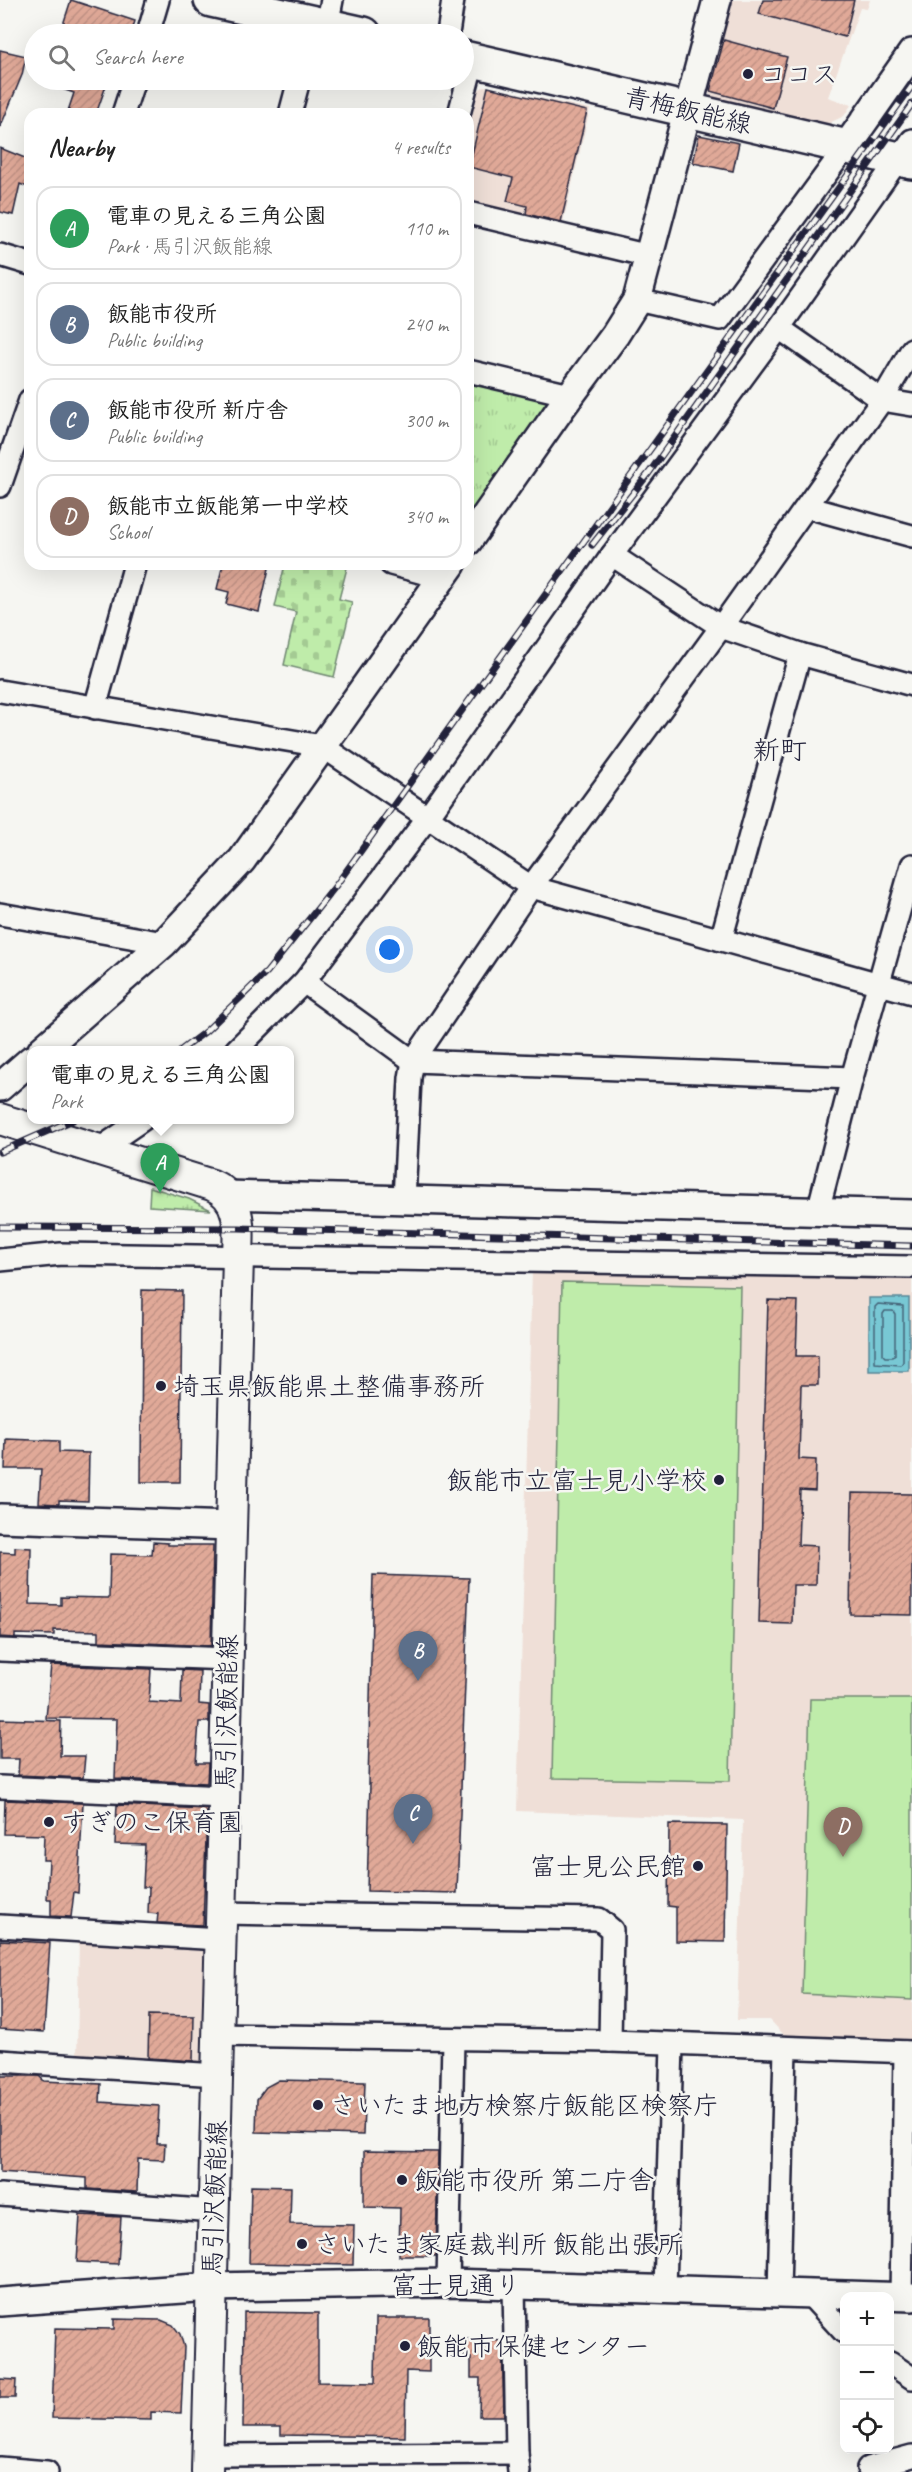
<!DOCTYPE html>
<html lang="en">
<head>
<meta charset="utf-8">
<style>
	:root { --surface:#fff; --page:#f2f2f2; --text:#222; --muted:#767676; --line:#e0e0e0; --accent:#7c3aed }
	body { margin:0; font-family:Caveat,"Klee One",sans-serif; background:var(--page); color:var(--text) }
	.controls { position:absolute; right:18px; bottom:18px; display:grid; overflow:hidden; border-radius:12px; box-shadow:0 6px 24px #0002 }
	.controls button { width:54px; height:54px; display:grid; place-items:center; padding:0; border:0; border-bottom:2px solid var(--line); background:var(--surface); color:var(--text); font:30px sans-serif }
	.you { position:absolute; left:390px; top:950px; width:21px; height:21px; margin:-15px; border:4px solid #fff; border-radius:50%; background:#1a73e8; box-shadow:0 0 0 9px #1a73e833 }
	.badge { display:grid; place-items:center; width:39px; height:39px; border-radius:50%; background:var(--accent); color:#fff; font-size:20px; font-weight:700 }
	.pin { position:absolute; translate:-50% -50px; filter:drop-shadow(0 2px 3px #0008) }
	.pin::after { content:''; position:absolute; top:32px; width:21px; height:18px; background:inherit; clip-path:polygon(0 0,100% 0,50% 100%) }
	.popup { position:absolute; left:27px; top:1046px; width:267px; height:78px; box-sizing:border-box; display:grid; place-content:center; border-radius:12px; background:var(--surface); filter:drop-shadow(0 2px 4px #0005); font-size:20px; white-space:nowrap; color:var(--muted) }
	.popup b { font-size:22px; color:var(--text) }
	.popup::after { content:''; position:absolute; left:50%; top:100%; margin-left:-12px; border:12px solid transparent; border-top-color:var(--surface) }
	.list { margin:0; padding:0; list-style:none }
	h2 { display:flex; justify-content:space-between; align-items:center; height:78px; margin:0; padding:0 24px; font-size:26px }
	h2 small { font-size:20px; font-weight:400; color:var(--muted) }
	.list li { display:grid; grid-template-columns:39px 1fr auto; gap:18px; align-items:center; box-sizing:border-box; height:84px; margin:0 12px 12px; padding:0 12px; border:2px solid var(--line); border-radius:18px }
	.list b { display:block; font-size:22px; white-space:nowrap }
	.list p { margin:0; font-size:20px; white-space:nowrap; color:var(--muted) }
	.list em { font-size:20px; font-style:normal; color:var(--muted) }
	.icon { flex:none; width:33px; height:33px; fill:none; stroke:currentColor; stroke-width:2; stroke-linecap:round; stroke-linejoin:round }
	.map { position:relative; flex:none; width:912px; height:2472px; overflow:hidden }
	.search { position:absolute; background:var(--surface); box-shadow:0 6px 24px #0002; left:24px; top:24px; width:450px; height:66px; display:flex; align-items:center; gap:15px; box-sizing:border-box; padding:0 21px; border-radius:33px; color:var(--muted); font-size:22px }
	.panel { position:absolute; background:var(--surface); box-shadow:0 6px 24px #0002; left:24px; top:108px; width:450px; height:462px; border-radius:18px }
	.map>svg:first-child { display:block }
	.built { fill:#efdfd7 }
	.grass { fill:url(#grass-tufts); stroke:#708772; stroke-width:1.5 }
	.cemetery { fill:url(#cemetery-stones); stroke:#708772; stroke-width:1.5 }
	.garden { fill:#bfecaa; stroke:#708772; stroke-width:1.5 }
	.water { fill:#78c8d4; stroke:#568697; stroke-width:1.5 }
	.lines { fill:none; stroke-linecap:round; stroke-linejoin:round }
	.shore { stroke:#446478; stroke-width:1.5 }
	.building { fill:url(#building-hatch); stroke:#22223b; stroke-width:1.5 }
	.minor-casing { stroke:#22223b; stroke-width:26 }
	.tertiary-casing { stroke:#22223b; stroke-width:32 }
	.secondary-casing { stroke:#22223b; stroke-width:34 }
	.primary-casing { stroke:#22223b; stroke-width:38 }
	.minor { stroke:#f6f6f2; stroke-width:21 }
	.tertiary { stroke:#f6f6f2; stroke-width:27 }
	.secondary { stroke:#f6f6f2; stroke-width:30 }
	.primary { stroke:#f6f6f2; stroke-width:33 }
	.rail-casing { stroke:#22223b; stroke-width:7 }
	.rail { stroke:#f6f6f2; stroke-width:4.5; stroke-dasharray:14; stroke-linecap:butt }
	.poi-dot { fill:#22223b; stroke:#f6f6f2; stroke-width:2 }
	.labels { text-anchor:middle; stroke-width:5; stroke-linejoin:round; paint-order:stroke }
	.poi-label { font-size:26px; fill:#22223b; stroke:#f6f6f2; text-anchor:start }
	.street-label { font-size:26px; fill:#22223b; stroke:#f6f6f2 }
	.neighbourhood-label { font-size:27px; fill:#22223b; stroke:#f6f6f2 }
</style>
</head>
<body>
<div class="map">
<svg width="912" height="2472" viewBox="0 0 912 2472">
	<defs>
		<pattern id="grass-tufts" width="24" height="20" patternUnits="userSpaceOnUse" patternTransform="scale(1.5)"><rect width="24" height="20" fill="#bfecaa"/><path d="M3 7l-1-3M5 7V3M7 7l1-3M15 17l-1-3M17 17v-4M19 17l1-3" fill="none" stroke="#a4ca93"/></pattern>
		<pattern id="cemetery-stones" width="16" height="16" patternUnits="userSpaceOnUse" patternTransform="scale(1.5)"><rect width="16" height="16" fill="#bfecaa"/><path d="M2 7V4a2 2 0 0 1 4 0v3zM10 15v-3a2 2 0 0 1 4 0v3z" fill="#a4ca93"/></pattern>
		<pattern id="building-hatch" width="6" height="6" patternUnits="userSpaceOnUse" patternTransform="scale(1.5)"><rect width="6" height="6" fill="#e0a998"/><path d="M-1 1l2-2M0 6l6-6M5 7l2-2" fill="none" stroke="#c09184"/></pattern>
	</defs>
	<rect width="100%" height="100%" fill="#f6f6f2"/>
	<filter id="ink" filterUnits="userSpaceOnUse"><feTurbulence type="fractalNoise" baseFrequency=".0167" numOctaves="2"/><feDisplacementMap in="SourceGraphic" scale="12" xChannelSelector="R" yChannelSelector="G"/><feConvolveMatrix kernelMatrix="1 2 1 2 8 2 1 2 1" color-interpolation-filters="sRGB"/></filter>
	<g filter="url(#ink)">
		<!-- built -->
		<g class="built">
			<path d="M727,0H870L867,9L860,8L828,97L851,105L844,116L825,125L713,100L705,86Z"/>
			<path d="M485,86L590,109L561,231L468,209V114L471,94Z"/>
			<path d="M532,1270L912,1277V2041L784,2035L770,2020H737L743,1820L517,1811Z"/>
			<path d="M79,1937L209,1944L206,2069L77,2060Z"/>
		</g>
		<!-- grass -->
		<g class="grass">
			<path d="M468,371L556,392L468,541Z"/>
			<path d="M150,1187L189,1199L211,1210L149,1206Z"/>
		</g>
		<!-- cemetery -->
		<path class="cemetery" d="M285,564H348L339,599L352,602L334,677L284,665L296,612L275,607Z"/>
		<!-- garden -->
		<g class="garden">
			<path d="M562,1282L740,1286L730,1781L552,1778Z"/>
			<path d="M810,1699H912V2000L802,1994Z"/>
		</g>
		<!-- water -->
		<rect class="water" x="869" y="1298" width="40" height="73"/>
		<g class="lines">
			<!-- shore -->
			<g class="shore">
				<path d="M878,1304L903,1306V1362L901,1365L875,1363V1307Z"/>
				<path d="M885,1311H893L895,1314V1355L893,1357H885L883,1355V1314Z"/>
			</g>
		</g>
		<!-- building -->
		<g class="building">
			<path d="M71,0L135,21L131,34H60Z"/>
			<path d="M763,0H854L845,37L759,14Z"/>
			<path d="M724,40L787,57L773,108L710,91Z"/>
			<path d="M0,50L26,56L22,75L0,128Z"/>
			<path d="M43,80H108L96,114H67L74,93L42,82Z"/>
			<path d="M488,87L587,111L561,222L526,214L527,206L507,201L513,178L469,167Z"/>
			<path d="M699,135L739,143L733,171L693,163Z"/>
			<path d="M0,148L30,160V188L20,184L13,215L0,212Z"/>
			<path d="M223,564H270L259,612L226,604L229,592L217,589Z"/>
			<path d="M142,1290L182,1291L180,1482H141Z"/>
			<path d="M768,1300L798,1301L796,1356H818V1385H801L799,1459L816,1460L815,1491L800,1490L798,1545L817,1546L816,1585H793L792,1624L759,1623Z"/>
			<path d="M6,1439L59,1441V1452L89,1453L88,1501L59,1500V1504L39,1503L41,1469H5Z"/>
			<path d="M852,1493L912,1494V1615L850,1614Z"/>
			<path d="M153,1542L168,1543V1545H213L211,1646L99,1641V1631L54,1630V1635L15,1634V1638L0,1637V1552L15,1553V1547L31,1548L30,1604L61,1605V1597L109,1598L110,1554L152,1555Z"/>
			<path d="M373,1575L469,1578L457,1893L367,1891L370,1784H368Z"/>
			<path d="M51,1665L151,1669L149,1702L181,1704L182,1670L200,1671L199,1704L209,1705V1722H199L196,1763H208L207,1783L115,1779L117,1719L46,1718Z"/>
			<path d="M0,1719L61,1721L60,1756H85L83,1778L18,1775L19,1759H0Z"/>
			<path d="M5,1800L83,1803L78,1893L74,1892L71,1917L51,1916V1899H47L49,1860H43L44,1835L4,1834Z"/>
			<path d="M117,1805L207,1809L203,1925L157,1923L158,1914L148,1913L149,1887H143L145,1845L115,1844Z"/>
			<path d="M669,1824L727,1825L725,1942L676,1941V1907L668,1906Z"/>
			<path d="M0,1940L50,1943L44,2032L0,2029Z"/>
			<path d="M149,2015L194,2016L193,2061L148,2058Z"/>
			<path d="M0,2076H39L44,2081L101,2084L100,2102L159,2106L157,2144H165L164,2160L138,2159L137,2192L87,2189V2178L0,2172Z"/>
			<path d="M279,2080L365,2082L363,2135L256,2132L257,2099L266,2087Z"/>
			<path d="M364,2151L438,2152L436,2256H399L400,2208L364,2207Z"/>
			<path d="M251,2186L291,2187L290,2224L354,2225L353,2265L249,2263Z"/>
			<path d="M80,2215L121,2217L118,2264L77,2262Z"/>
			<path d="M244,2312L318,2313V2382L375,2383L376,2318H429V2372L406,2371L405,2437L281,2435V2427H243Z"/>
			<path d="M114,2319L161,2320L173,2325L180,2334L184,2347L181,2413L151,2412V2420L52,2418L55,2328L114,2329Z"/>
			<path d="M464,2339L502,2341L504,2416H479L480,2378H471V2358L464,2357Z"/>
			<path d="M0,2379L16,2380L15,2398H0Z"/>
		</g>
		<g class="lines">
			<defs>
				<g id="minor">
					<path d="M327,26L332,0"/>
					<path d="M148,34L158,0"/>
					<path d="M448,34L453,0"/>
					<path d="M123,114L134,80"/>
					<path d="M290,114L299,80"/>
					<path d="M459,114L473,61"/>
					<path d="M468,213L649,256"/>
					<path d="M0,255L30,264"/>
					<path d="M637,300L720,319L846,147"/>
					<path d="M779,328L882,400L912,405"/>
					<path d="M468,371L570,395"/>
					<path d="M0,486L30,400"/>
					<path d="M807,507L912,536"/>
					<path d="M612,555L721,627L800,654L912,685"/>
					<path d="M391,564L442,578"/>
					<path d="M0,691L322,746L531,887L912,993"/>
					<path d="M95,708L135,564"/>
					<path d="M0,914L164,943"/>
					<path d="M721,940L800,654"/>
					<path d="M304,982L413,1061L852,1078"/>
					<path d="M236,1050L304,982L428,817L612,555L779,328L912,140"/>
					<path d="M98,1150L142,1120"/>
					<path d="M404,1200L410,1078L413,1061L531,887L721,627L882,400L912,349"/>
					<path d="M818,1211L852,1078L912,865"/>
					<path d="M0,1260L61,1254L912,1267"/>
					<path d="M0,1650L228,1659"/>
					<path d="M0,1787L224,1797"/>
					<path d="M222,1913L599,1919L612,1930L610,2041"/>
					<path d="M0,1926L220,1939"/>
					<path d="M218,2035L610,2041L912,2052"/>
					<path d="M0,2061L217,2075"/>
					<path d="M0,2195L214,2211"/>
					<path d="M448,2283L453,2039"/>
					<path d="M514,2285L517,2453L519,2472"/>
					<path d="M665,2289L672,2044"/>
					<path d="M779,2293L785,2048"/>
					<path d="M809,2294L844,2332"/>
					<path d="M901,2296L905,2052"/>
					<path d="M890,2363L912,2378"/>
					<path d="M207,2455L517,2453"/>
					<path d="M0,2468L47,2472"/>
					<path d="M868,2468L912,2456"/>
				</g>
				<g id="tertiary">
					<path d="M846,147L912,53"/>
					<path d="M468,541L561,408L615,335L637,300L717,0"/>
					<path d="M42,1050L164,943L242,860L452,564"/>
					<path d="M0,1087L31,1060"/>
					<path d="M227,1195L912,1214"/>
					<path d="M0,1518L231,1526"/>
					<path d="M0,2302L211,2287L448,2283L912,2297"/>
				</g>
				<path id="secondary" d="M0,1119L212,1185C242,1198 239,1228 238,1256L207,2472"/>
				<g id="primary">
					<path d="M211,0L364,34"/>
					<path d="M464,58L912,162"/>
				</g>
			</defs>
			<!-- minor casing -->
			<use href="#minor" class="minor-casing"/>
			<!-- tertiary casing -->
			<use href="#tertiary" class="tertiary-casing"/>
			<!-- secondary casing -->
			<use href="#secondary" class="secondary-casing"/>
			<!-- primary casing -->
			<use href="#primary" class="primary-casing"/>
			<!-- minor -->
			<use href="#minor" class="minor"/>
			<!-- tertiary -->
			<use href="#tertiary" class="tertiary"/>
			<!-- secondary -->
			<use href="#secondary" class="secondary"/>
			<!-- primary -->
			<use href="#primary" class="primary"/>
			<defs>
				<g id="rail">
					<path d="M592,545L649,473L912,104"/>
					<path d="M181,1050L206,1031L267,972L334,888L912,86"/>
					<path d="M0,1152L73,1120"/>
					<path d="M0,1227L239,1228L912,1246"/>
				</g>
			</defs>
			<!-- rail casing -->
			<use href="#rail" class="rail-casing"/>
			<!-- rail -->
			<use href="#rail" class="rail"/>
		</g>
	</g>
	<!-- markers -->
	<g class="poi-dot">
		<circle cx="748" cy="74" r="6"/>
		<circle cx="161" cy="1386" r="6"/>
		<circle cx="719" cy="1480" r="6"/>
		<circle cx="49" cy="1822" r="6"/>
		<circle cx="698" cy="1866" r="6"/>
		<circle cx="318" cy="2105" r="6"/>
		<circle cx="402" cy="2180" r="6"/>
		<circle cx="302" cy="2244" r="6"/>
		<circle cx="405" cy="2346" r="6"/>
	</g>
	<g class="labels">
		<!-- poi labels -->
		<g class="poi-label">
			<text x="760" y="83">ココス</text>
			<text x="173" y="1395">埼玉県飯能県土整備事務所</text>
			<text x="707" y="1489" text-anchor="end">飯能市立富士見小学校</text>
			<text x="61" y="1831">すぎのこ保育園</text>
			<text x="686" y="1875" text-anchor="end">富士見公民館</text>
			<text x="330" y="2114">さいたま地方検察庁飯能区検察庁</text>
			<text x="414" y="2189">飯能市役所 第二庁舎</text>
			<text x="314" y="2253">さいたま家庭裁判所 飯能出張所</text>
			<text x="417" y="2355">飯能市保健センター</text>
		</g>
		<!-- street labels -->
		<g class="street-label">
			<text transform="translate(688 110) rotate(13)" y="9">青梅飯能線</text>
			<text transform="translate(226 1712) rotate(-89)" y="9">馬引沢飯能線</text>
			<text transform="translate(214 2198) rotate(-88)" y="9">馬引沢飯能線</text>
			<text x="456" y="2294">富士見通り</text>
		</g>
		<!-- neighbourhood labels -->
		<g class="neighbourhood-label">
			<text x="780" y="759">新町</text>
		</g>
	</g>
</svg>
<div class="controls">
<button>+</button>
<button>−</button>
<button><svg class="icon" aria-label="locate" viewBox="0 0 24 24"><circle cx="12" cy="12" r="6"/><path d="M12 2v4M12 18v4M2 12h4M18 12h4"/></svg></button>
</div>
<div class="you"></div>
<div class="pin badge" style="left:160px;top:1193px;background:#2e9e5b">A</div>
<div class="popup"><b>電車の見える三角公園</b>Park</div>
<div class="pin badge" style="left:418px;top:1681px;background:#5c6f8a">B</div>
<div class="pin badge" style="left:413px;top:1844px;background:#5c6f8a">C</div>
<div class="pin badge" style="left:843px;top:1857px;background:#8d6e63">D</div>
<div class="search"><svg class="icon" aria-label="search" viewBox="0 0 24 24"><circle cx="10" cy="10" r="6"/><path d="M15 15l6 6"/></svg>Search here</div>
<section class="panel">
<h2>Nearby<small>4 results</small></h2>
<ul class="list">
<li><span class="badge" style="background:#2e9e5b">A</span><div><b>電車の見える三角公園</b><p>Park · 馬引沢飯能線</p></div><em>110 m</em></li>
<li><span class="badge" style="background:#5c6f8a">B</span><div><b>飯能市役所</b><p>Public building</p></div><em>240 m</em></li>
<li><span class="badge" style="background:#5c6f8a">C</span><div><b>飯能市役所 新庁舎</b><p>Public building</p></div><em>300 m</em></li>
<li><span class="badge" style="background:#8d6e63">D</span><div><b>飯能市立飯能第一中学校</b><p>School</p></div><em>340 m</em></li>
</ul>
</section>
</div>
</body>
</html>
